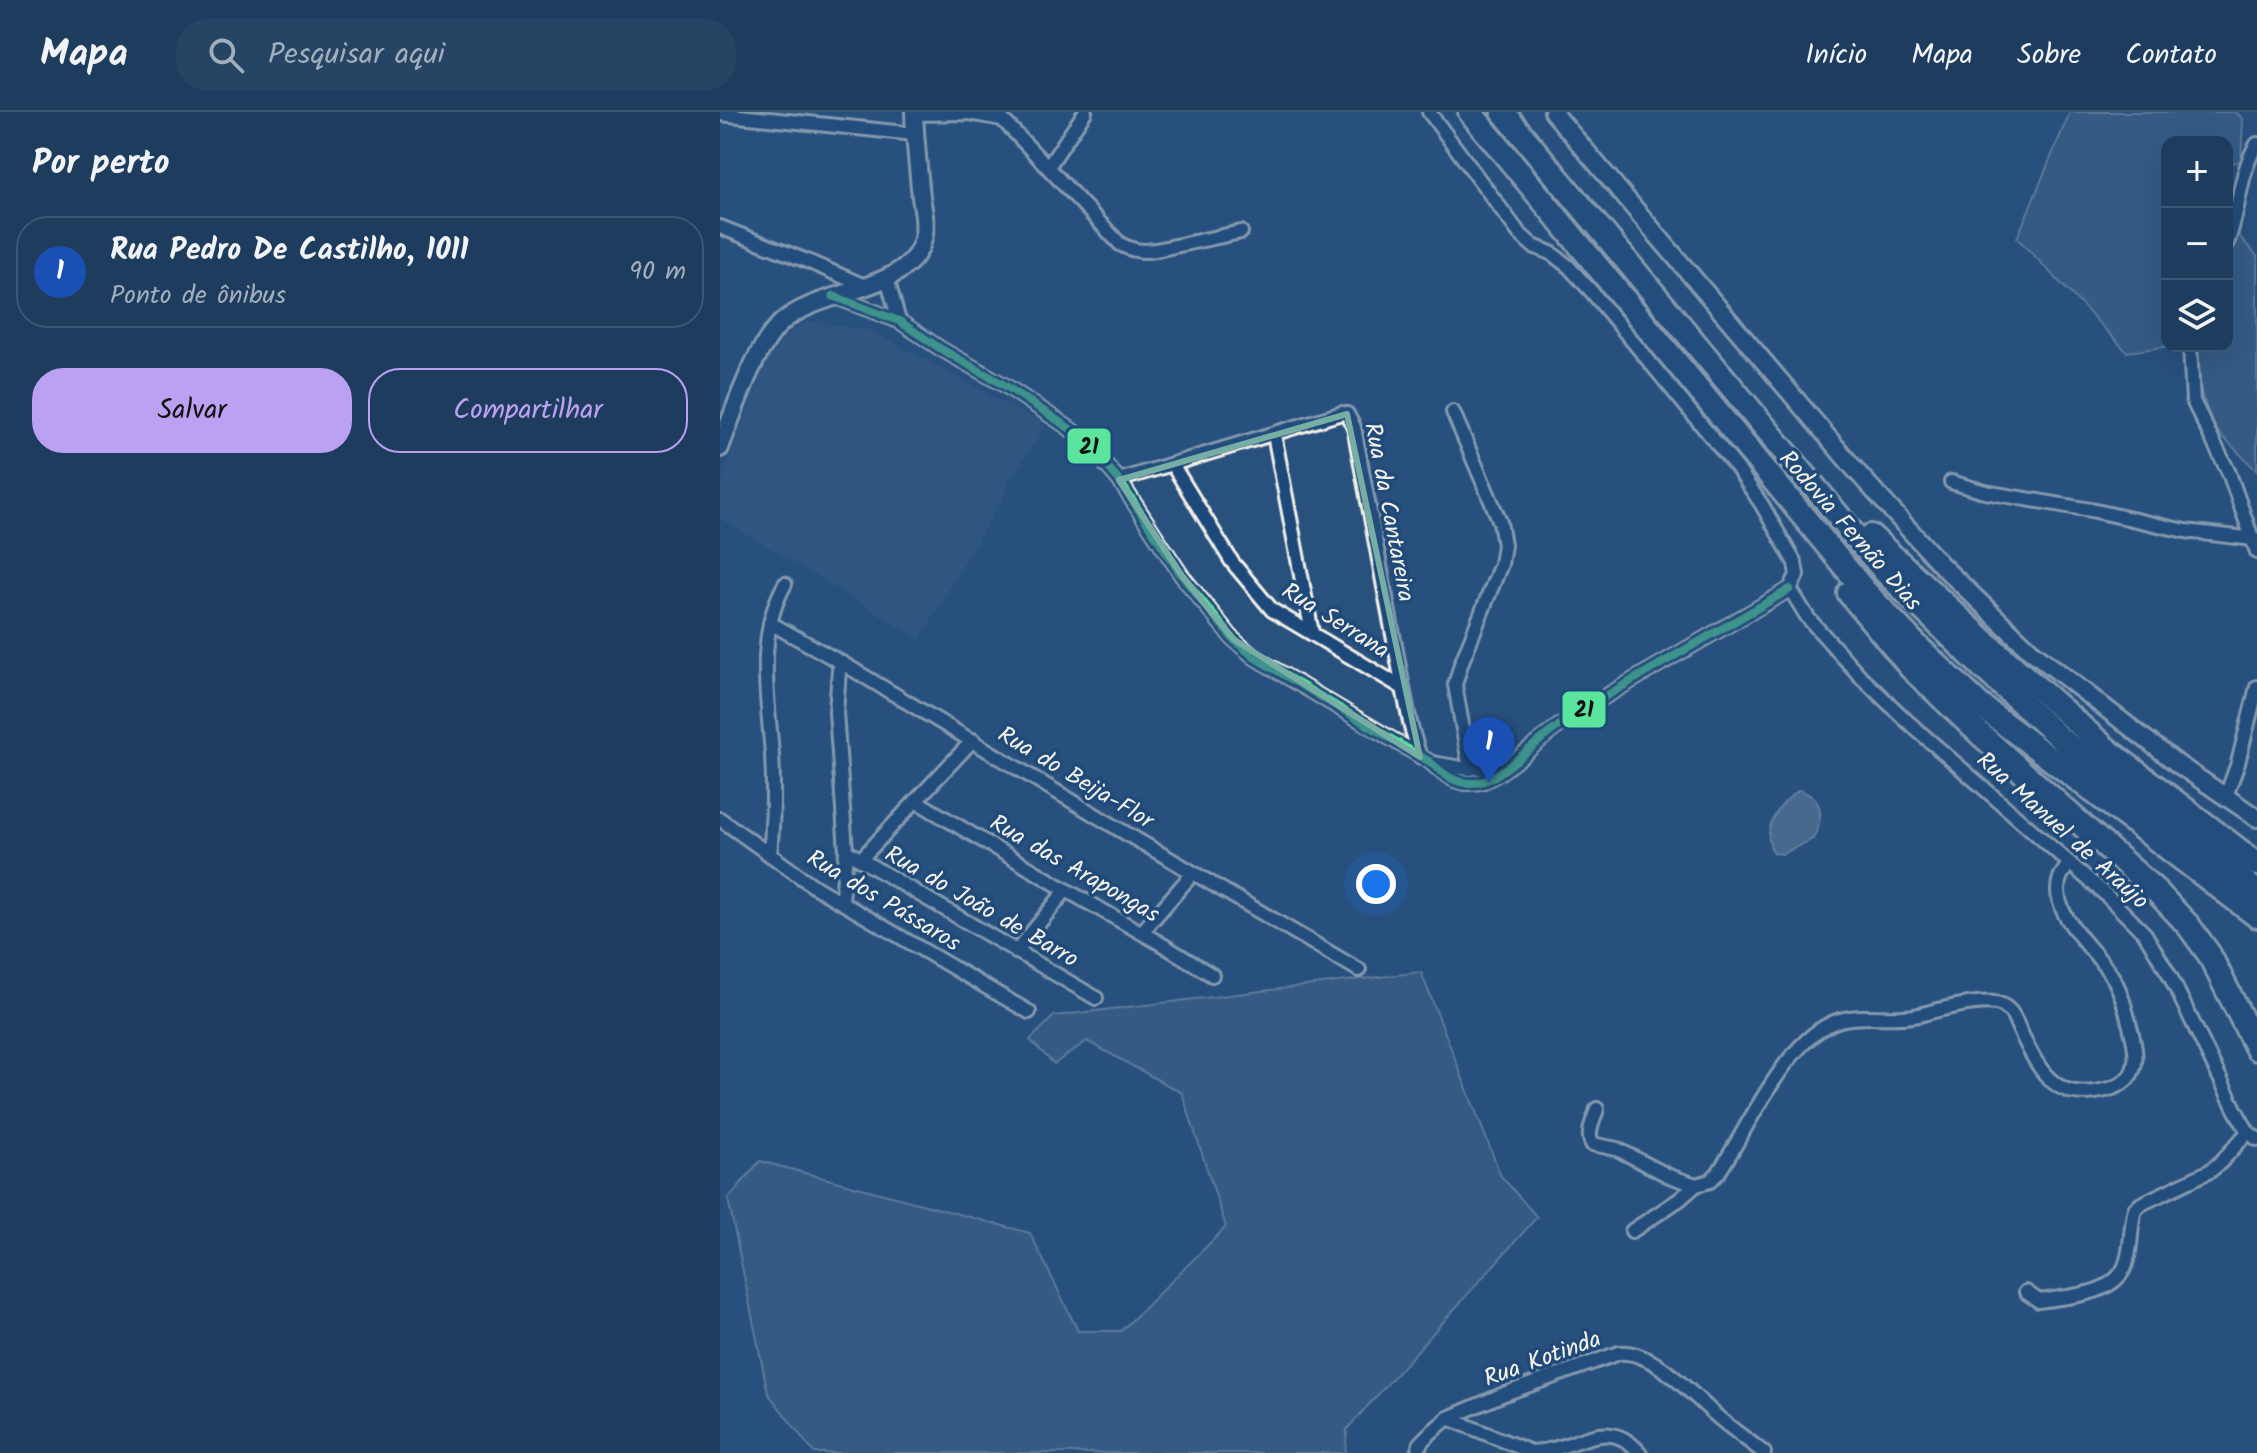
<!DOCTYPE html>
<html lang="pt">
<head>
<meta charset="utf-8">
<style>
	:root { --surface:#1e3d5e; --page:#264464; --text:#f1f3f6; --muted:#a1aebc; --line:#3c5673; --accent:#bca0f2 }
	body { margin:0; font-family:Kalam,sans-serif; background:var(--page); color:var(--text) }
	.controls { position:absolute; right:24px; top:24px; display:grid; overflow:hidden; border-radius:16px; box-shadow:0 8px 32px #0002 }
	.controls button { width:72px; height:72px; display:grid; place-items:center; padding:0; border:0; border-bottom:2px solid var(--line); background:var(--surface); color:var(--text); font:40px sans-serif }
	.you { position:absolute; left:656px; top:772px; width:28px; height:28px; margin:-20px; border:6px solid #fff; border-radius:50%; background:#1a73e8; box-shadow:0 0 0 12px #1a73e833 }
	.badge { display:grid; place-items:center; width:52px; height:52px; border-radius:50%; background:var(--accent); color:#fff; font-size:26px; font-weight:700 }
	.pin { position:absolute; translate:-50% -66px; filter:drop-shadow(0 2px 4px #0008) }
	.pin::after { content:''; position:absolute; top:42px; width:28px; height:24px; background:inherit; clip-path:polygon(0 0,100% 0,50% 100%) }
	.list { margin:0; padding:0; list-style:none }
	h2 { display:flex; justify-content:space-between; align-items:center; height:104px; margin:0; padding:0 32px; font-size:34px }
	h2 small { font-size:26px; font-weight:400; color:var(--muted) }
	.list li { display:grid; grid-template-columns:52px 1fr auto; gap:24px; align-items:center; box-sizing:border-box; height:112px; margin:0 16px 16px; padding:0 16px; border:2px solid var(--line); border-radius:32px }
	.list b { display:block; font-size:30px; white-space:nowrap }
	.list p { margin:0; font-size:26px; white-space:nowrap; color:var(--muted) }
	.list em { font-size:26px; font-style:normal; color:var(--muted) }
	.actions { display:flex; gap:16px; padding:24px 32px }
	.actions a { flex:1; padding:18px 0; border:2px solid var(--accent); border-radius:32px; text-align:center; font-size:28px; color:var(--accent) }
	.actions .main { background:var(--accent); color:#111 }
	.icon { flex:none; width:44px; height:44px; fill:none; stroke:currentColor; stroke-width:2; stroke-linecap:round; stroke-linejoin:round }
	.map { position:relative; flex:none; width:1537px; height:1341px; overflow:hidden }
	header { display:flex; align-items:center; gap:48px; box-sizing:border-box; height:112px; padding:0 40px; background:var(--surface); border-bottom:2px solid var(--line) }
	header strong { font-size:38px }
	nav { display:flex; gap:44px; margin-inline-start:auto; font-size:28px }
	.search { width:560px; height:72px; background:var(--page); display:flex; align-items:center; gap:20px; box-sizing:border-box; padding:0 28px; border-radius:32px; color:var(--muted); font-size:30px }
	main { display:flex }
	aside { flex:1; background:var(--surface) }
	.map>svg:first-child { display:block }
	.built { fill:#375d86 }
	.green { fill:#45688e; stroke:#9cacbb; stroke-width:2 }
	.water { fill:#6e88a2; stroke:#a4b2be; stroke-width:2 }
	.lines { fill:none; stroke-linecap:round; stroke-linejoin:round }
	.street-casing { stroke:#f4f1e8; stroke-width:18 }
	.secondary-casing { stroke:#f4f1e8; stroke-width:22 }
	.highway-casing { stroke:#f4f1e8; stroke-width:28 }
	.street { stroke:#1f4a7a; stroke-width:12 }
	.secondary { stroke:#1f4a7a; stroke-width:16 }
	.highway { stroke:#1f4a7a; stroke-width:22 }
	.bus-1-casing { stroke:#1f4a7a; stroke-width:14 }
	.bus-1 { stroke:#5ae49d; stroke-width:8 }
	.marked { fill:none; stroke:#76ada5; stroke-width:6; stroke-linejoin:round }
	.labels { text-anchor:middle; stroke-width:7; stroke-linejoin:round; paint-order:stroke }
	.street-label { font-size:24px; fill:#f4f1e8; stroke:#1f4a7a }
	.line-badge { stroke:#1f4a7a; stroke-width:3 }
	.pale-badge-label { font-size:22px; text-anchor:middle; font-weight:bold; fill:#111 }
</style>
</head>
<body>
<header>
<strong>Mapa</strong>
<div class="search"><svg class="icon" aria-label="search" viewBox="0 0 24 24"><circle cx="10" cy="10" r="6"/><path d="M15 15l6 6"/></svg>Pesquisar aqui</div>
<nav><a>Início</a><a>Mapa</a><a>Sobre</a><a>Contato</a></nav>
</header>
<main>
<aside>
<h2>Por perto<small></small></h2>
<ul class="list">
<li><span class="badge" style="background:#1a4fb4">1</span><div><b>Rua Pedro De Castilho, 1011</b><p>Ponto de ônibus</p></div><em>90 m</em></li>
</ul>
<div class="actions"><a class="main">Salvar</a><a>Compartilhar</a></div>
</aside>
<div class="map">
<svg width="1537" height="1341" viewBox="0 0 1537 1341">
	<rect width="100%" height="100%" fill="#28517e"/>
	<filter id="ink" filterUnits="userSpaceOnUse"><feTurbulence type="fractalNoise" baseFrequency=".0125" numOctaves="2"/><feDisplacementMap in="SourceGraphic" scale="16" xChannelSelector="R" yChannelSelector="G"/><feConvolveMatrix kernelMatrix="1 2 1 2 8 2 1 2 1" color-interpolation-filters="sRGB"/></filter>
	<g filter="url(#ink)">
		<!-- built -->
		<path class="built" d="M88,209L150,218L326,313L285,377L287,378L200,527L0,406V378L4,361L44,255L52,241L69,221Z"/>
		<!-- green -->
		<g class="green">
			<path d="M1350,0H1516L1523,7L1521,49L1507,52V30H1447V234H1451L1407,240L1297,126Z"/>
			<path d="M1507,100L1511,115L1537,144V359L1494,316L1464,234H1507Z"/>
			<path d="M701,860L781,1064L817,1105L627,1317L625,1341H94L48,1281L8,1087L40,1049L310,1121L358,1219H401L506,1115L462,981L367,929L334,952L310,928L334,904Z"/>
		</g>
		<!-- water -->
		<path class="water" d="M1079,678C1106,687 1103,706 1093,727L1062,742L1054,741C1039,719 1059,691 1079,678Z"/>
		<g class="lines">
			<defs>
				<g id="street">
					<path d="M709,0L799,121L813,134L831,141L848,154L872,180L1017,356L1042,393L1075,451L1077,463L1070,477"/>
					<path d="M0,2L195,22"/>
					<path d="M194,2L249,1L282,7L400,132C413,139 422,140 436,138L521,120"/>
					<path d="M328,55L365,0"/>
					<path d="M0,115L87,149L147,175"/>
					<path d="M1507,131C1520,99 1519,60 1537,32"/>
					<path d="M167,166L179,209"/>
					<path d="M113,184L179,209L221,237L286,274L349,316L367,331L399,368L462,464L513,527L534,545L710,650C726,665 740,676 764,669C785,662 821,625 843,611C917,563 995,522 1070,477"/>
					<path d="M1470,234L1473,289L1509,361L1537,440"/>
					<path d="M733,300L780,410L784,433L781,452L741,552L735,573L750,657"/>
					<path d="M554,322L592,521"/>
					<path d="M452,352L512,450L552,498L683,576"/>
					<path d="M399,368L622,301L627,302L634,315L683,576L691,615L700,645"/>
					<path d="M1231,370L1265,380L1371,398L1465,419L1534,427"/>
					<path d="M1070,477L1088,506L1141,565L1187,609L1385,782L1425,822L1450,864L1516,999L1528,1020L1537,1027"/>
					<path d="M50,511L122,551L407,722L639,858"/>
					<path d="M122,551L119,558L116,600L126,739L122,789"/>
					<path d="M713,651L741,656L783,657"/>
					<path d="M1506,684L1518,651L1537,575"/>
					<path d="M196,689L346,778L438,830L492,863"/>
					<path d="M0,707L95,775L309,900"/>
					<path d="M126,739L376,886"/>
					<path d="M50,743C53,710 54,676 52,643C48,585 35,525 65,472"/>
					<path d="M140,748L253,628"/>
					<path d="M422,820L473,761"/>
					<path d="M296,840L346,778"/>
					<path d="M877,997C874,1008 866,1021 872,1032L897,1037L949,1064L976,1073"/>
					<path d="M912,1119L960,1087L976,1073L990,1069L998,1061C1029,1016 1066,924 1120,908C1146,901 1173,909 1199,903C1217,898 1266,885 1282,893C1292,898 1295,907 1299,917C1316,951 1330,987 1375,980C1387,978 1399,976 1408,966C1418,955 1416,940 1413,926C1408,907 1404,886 1395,869C1379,839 1327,803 1340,766C1342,761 1347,755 1350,751"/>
					<path d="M1306,1180L1319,1189C1348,1184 1399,1184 1407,1148C1412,1132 1410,1114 1415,1097L1421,1092L1490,1059L1501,1050L1528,1020"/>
					<path d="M728,1306L811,1340C856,1340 885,1300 920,1341"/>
					<path d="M697,1341L701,1330L708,1323L728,1306L784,1282L899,1241C934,1238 973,1284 999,1306C1013,1318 1029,1329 1044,1341"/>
				</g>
				<g id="secondary">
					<path d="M833,0L1138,361L1222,454L1310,538L1459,653L1537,706"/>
					<path d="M0,336C14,299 33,238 61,211C98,176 190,181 203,127C207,114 203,98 201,85C198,57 195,28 194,0"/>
				</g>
				<g id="highway">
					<path d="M750,0L1144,478L1198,535L1261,594L1537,804"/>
					<path d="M783,0L1166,461L1261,554L1342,628L1537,780"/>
					<path d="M1151,424L1271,535L1389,639L1537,752"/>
					<path d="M1129,481L1191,556L1259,621L1437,780L1468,813L1489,842L1537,937"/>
				</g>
			</defs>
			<!-- street casing -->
			<use href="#street" class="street-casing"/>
			<!-- secondary casing -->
			<use href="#secondary" class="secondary-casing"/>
			<!-- highway casing -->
			<use href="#highway" class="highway-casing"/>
			<!-- street -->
			<use href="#street" class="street"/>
			<!-- secondary -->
			<use href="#secondary" class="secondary"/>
			<!-- highway -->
			<use href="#highway" class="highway"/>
			<defs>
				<path id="bus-1" d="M113,184L179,209L221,237L286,274L349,316L367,331L399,368L462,464L513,527L534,545L710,650C726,665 740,676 764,669C785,662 821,625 843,611C917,563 995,522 1070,477"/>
			</defs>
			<!-- bus-1 casing -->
			<use href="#bus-1" class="bus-1-casing"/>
			<!-- bus-1 -->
			<use href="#bus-1" class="bus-1"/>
		</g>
	</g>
	<!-- marked area -->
	<path d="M0 0H1537V1341H0ZM627,302L700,645L513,527L462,464L399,368Z" fill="#28517e" fill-opacity=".55" fill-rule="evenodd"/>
	<path class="marked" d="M627,302L700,645L513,527L462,464L399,368Z"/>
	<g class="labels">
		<!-- street labels -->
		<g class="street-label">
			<text transform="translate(670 400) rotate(79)" y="8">Rua da Cantareira</text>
			<text transform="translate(1131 418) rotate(49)" y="8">Rodovia Fernão Dias</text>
			<text transform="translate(616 508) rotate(32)" y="8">Rua Serrana</text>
			<text transform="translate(356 665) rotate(31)" y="8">Rua do Beija-Flor</text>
			<text transform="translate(1343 718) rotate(42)" y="8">Rua Manuel de Araújo</text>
			<text transform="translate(355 756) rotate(30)" y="8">Rua das Arapongas</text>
			<text transform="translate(164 788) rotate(31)" y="8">Rua dos Pássaros</text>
			<text transform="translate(262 794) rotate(30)" y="8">Rua do João de Barro</text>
			<text transform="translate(822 1246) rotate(-20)" y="8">Rua Kotinda</text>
		</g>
	</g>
	<g class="line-badge">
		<rect x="346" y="315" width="46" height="38" rx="8" fill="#5ae49d"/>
		<rect x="841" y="578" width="46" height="39" rx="8" fill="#5ae49d"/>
	</g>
	<g class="pale-badge-label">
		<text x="369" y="342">21</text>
		<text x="864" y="605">21</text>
	</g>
</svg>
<div class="controls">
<button>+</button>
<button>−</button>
<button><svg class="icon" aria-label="layers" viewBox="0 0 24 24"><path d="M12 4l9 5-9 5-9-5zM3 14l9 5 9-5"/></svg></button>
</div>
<div class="you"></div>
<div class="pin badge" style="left:769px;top:671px;background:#1a4fb4">1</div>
</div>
</main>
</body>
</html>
